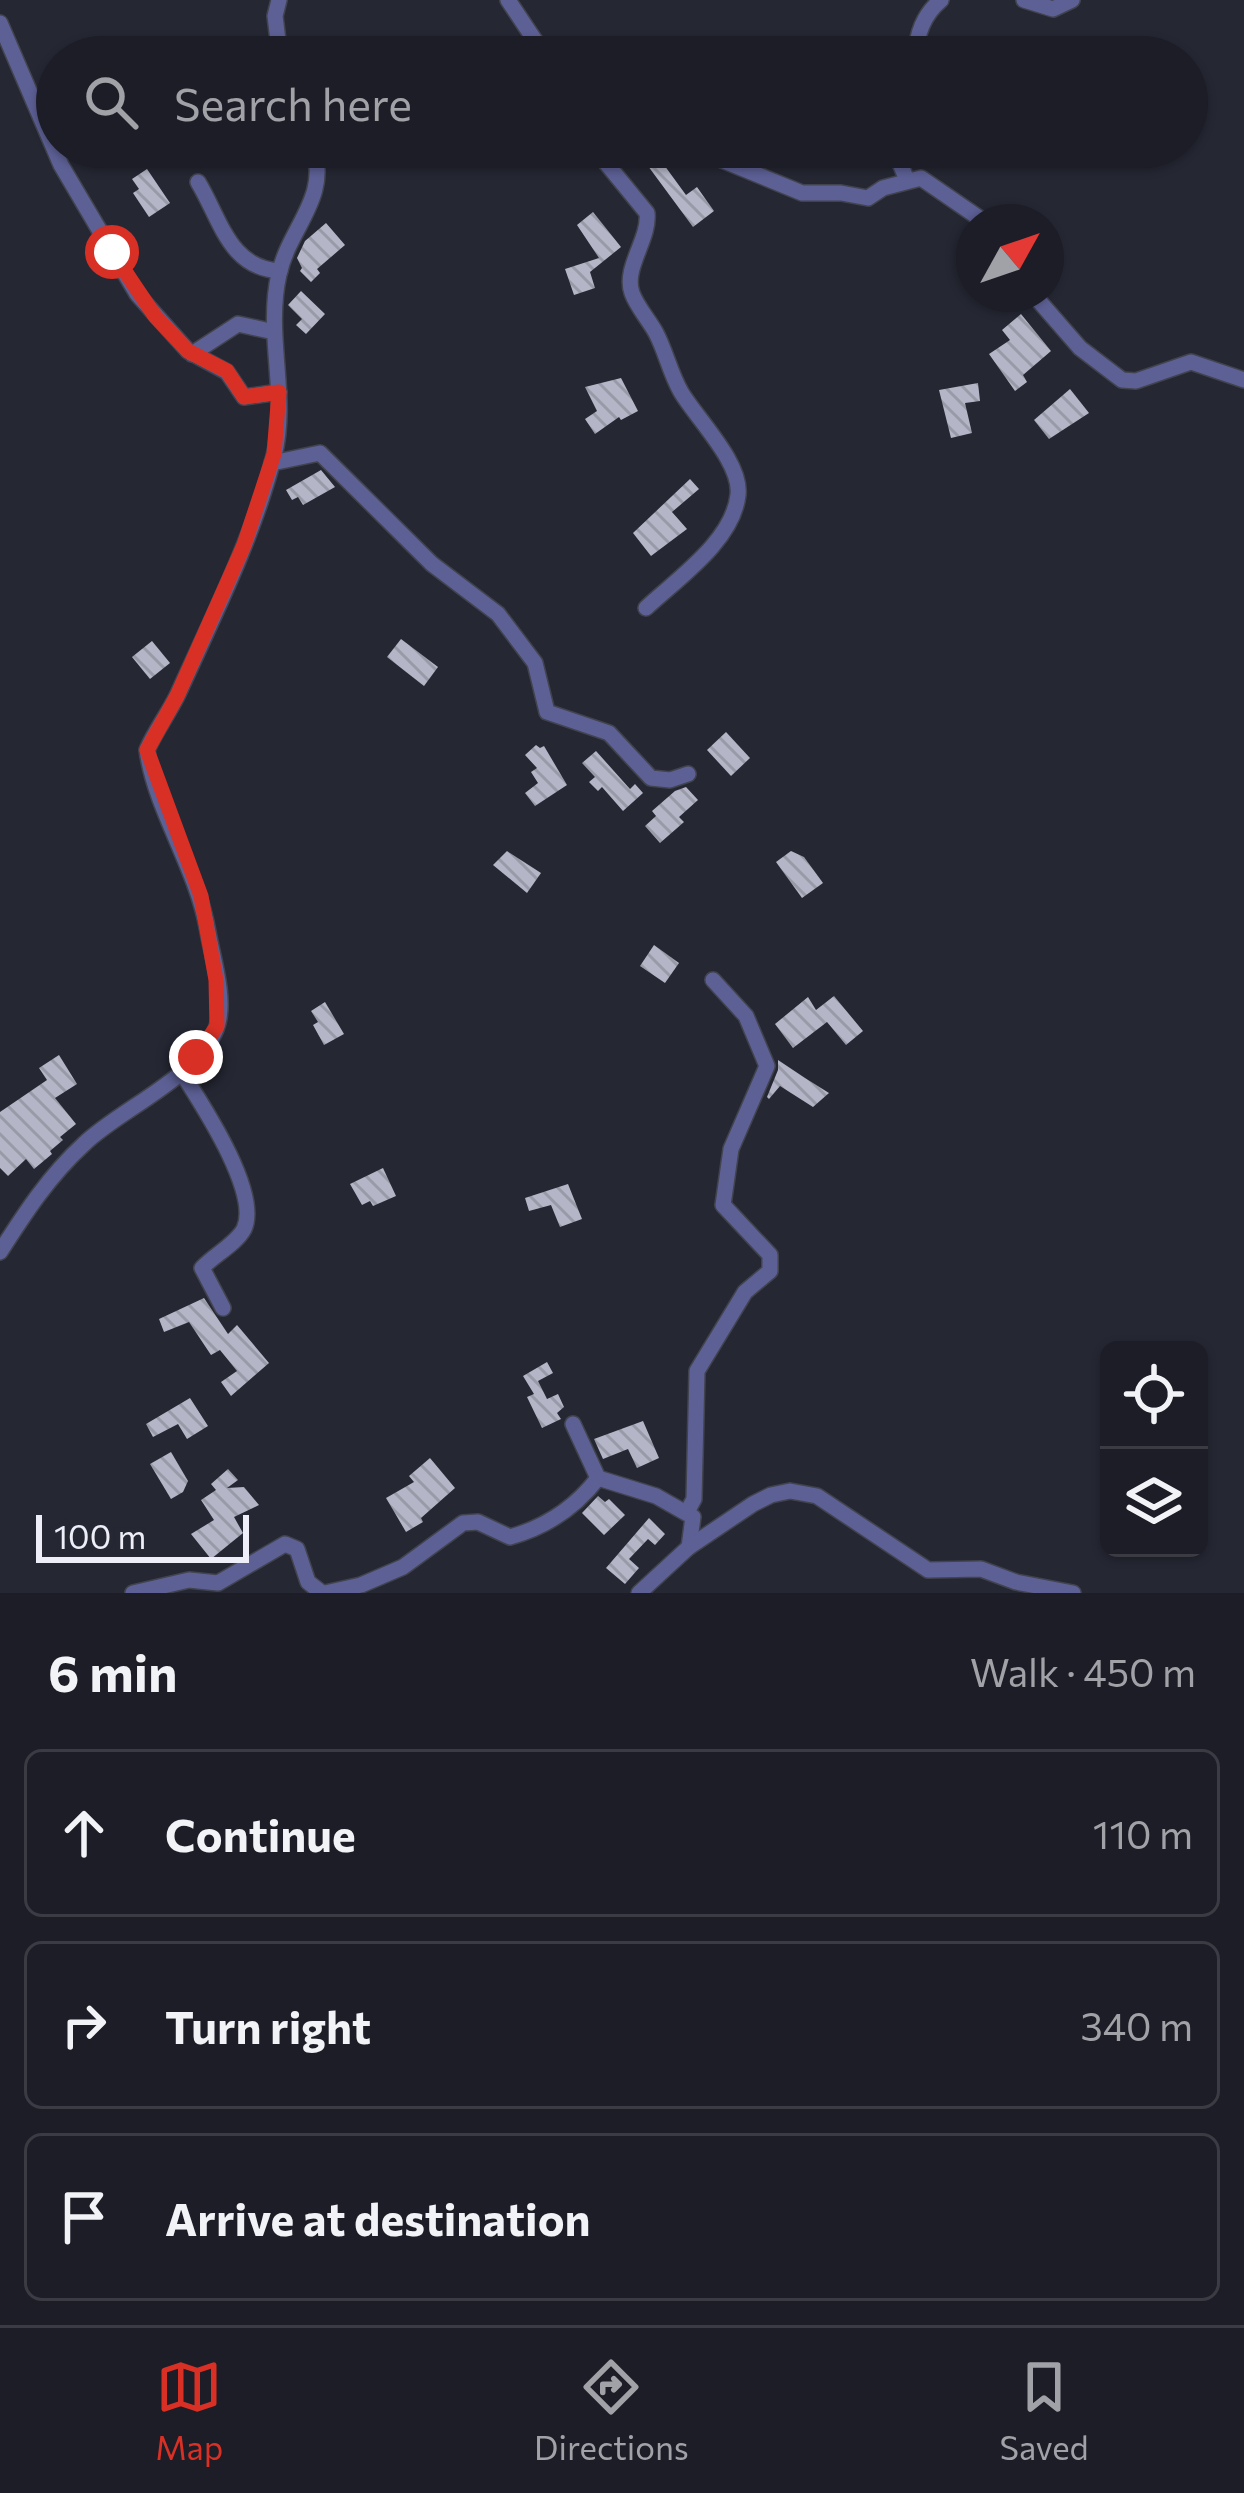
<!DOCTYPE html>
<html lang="en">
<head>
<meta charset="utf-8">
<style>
	:root { --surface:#1c1d26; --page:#292a32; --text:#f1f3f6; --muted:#a0a2a7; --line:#3a3b43; --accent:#d93025 }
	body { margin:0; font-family:Commissioner,sans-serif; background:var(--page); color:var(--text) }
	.controls { position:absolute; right:36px; bottom:36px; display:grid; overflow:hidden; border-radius:18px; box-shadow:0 3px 9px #0004 }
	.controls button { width:108px; height:108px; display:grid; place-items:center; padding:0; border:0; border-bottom:3px solid var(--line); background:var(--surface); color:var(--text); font:60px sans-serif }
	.compass { position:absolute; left:956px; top:204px; width:108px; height:108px; border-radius:50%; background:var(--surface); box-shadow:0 3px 9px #0004; rotate:50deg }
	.scale { position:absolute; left:36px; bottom:30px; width:213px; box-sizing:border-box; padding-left:12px; border:6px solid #edeef7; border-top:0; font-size:33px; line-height:42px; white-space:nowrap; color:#edeef7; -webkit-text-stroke:9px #252733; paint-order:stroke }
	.stop { position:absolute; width:36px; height:36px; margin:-27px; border:9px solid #d93025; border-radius:50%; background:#fff }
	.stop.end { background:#d93025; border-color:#fff; box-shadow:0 3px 12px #0008 }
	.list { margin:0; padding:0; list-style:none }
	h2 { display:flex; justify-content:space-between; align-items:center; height:156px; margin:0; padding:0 48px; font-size:51px }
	h2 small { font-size:39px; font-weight:400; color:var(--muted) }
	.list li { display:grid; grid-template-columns:78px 1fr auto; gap:36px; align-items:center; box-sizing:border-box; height:168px; margin:0 24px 24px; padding:0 24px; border:3px solid var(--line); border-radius:18px }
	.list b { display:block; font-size:45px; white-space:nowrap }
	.list em { font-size:39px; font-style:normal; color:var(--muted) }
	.icon { flex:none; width:66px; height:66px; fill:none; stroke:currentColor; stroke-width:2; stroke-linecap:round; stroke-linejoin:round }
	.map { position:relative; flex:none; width:1244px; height:1593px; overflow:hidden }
	.search { position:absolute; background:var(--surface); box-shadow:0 3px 9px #0004; left:36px; right:36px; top:36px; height:132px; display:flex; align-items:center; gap:30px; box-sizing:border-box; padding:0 42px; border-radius:66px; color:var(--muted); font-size:45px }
	.sheet { height:732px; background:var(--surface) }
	nav { display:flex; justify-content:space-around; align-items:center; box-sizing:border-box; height:168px; border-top:3px solid var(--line); background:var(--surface); font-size:33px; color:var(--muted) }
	nav a { display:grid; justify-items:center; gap:6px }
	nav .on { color:var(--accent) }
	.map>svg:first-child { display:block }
	.building { fill:url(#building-back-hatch) }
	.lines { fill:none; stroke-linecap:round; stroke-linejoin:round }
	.minor-casing { stroke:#41434e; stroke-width:18 }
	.minor { stroke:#5d6095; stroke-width:15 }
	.route { stroke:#d93025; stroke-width:15 }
</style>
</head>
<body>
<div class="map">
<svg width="1244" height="1593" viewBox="0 0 1244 1593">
	<defs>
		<pattern id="building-back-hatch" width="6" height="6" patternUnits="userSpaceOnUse" patternTransform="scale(3)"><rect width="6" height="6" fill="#b4b6c7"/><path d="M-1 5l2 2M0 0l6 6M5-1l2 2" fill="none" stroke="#999aa8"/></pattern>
	</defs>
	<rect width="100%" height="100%" fill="#252733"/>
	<!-- building -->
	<g class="building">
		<path d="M659,158L686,195L697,187L714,211L693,227L648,166Z"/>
		<path d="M147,169L170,203L149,217L133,193L139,189L132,179Z"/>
		<path d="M593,212L621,247L590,272L595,288L574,295L565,269L599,258L577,225Z"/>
		<path d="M326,223L345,245L317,269L320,273L311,282L300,271L302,268L297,258L305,241Z"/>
		<path d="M301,291L325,314L306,334L296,325L302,319L288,305Z"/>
		<path d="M1021,314L1051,351L1023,375L1027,382L1015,391L989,354L1010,340L1002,330Z"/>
		<path d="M621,378L638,411L621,420L619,417L595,434L585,419L597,411L585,387Z"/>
		<path d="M978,383L980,401L965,403L972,433L951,438L939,390Z"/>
		<path d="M1070,389L1089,413L1049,439L1034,420Z"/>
		<path d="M321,470L335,487L303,505L298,497L292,500L286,490Z"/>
		<path d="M690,479L699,489L672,512L687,529L651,556L633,533Z"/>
		<path d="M401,639L438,667L424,686L387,657Z"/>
		<path d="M152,641L170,663L150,679L132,657Z"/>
		<path d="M726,732L750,758L731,776L707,750Z"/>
		<path d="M536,745L540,748L544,746L567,785L535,806L525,793L538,783L531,772L537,768L525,755Z"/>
		<path d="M596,751L630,789L635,784L643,793L623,811L602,787L598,791L589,782L595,777L582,763Z"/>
		<path d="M686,787L698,800L679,817L684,822L660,843L645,826L656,816L652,811L675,791Z"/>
		<path d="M507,851L541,873L527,893L493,865Z"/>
		<path d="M791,851L804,857L823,883L802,898L776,862Z"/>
		<path d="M654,945L679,963L665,983L640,966Z"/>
		<path d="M834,996L863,1031L846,1045L827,1022L793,1048L775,1024L808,997L816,1010Z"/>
		<path d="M325,1002L344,1034L324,1045L313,1025L318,1022L311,1011Z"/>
		<path d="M59,1055L77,1084L55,1098L76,1124L60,1137L63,1140L50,1151L52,1154L34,1169L26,1159L8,1176L0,1168V1112L47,1080L39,1068Z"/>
		<path d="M778,1060L805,1078L829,1093L813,1107L780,1086L769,1099L767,1097L778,1070Z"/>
		<path d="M383,1168L396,1196L373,1206L370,1201L362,1205L350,1184Z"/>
		<path d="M568,1184L582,1219L560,1227L551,1205L529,1211L525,1198Z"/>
		<path d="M204,1298L228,1334L237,1325L269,1363L231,1396L221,1382L237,1371L220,1350L211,1355L189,1322L164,1332L159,1319Z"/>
		<path d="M547,1362L553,1373L538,1381L547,1399L558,1394L564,1407L557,1413L561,1419L542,1428L527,1397L534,1394L523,1376Z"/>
		<path d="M190,1398L208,1426L187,1439L178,1424L153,1437L146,1424Z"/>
		<path d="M643,1421L659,1458L637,1468L628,1449L603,1459L594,1439Z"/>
		<path d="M171,1452L188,1481L183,1492L171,1499L150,1464Z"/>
		<path d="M430,1458L455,1488L421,1518L423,1522L406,1532L386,1498L414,1482L409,1476Z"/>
		<path d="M228,1469L238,1480L227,1488L244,1487L259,1505L234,1517L243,1533L211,1559L191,1534L214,1520L201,1500L216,1490L211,1484Z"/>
		<path d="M598,1496L605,1502L609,1499L625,1515L604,1535L582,1513Z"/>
		<path d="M649,1518L665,1534L655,1545L648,1539L629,1559L639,1568L625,1584L606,1568Z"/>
	</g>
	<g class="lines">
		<defs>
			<g id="minor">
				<path d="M279,0L275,16L280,57"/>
				<path d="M508,0L546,57"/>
				<path d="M1024,0L1053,9L1072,0"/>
				<path d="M0,23L61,165L137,294L188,351L227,372L244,397L279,392"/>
				<path d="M915,57C917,34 923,15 941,0"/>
				<path d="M593,147L647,213C650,239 623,268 632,293C637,307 649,320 656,333C666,352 670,373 681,392C697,419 742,463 738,495C733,541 677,579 646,608"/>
				<path d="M690,147L802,193H841L868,198L883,188L921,178L985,222"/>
				<path d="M893,147L907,180"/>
				<path d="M198,182C221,220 229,268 280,271"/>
				<path d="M1033,294L1080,348L1122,380L1136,381L1191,362L1244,380"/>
				<path d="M192,354L238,324L274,332"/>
				<path d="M272,463L320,453L432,564L498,614L535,663L547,712L609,733L651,778L670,780L688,774"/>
				<path d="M182,1073C201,1103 261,1193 244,1229C236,1244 214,1255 202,1268L223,1308"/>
				<path d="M0,1252C25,1213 49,1176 84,1144C121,1108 204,1075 218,1023C225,996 213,959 208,932C197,868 155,810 147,750C155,731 169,713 178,694C213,617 253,538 274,456C289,396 265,335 279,274C290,226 330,198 313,147"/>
				<path d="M573,1424L598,1478L656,1496L693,1517L689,1547"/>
				<path d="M687,1512L694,1499L697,1371L745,1292L770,1271V1255L723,1205L731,1149L767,1066L746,1016L713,980"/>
				<path d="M133,1593L189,1580L218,1583L285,1544L297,1549L308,1582L322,1593"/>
				<path d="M325,1593L361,1585L403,1567L463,1523L478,1522L510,1537C546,1527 575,1508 598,1478"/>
				<path d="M639,1593L689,1547L753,1504L771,1495L790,1491L817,1496L928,1570L981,1569L1016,1582L1073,1593"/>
			</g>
		</defs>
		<!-- minor casing -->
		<use href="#minor" class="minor-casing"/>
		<!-- minor -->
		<use href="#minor" class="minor"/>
	</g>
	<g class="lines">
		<!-- route -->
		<path class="route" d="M112,252L155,316L188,351L227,371L244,397L279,392L274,454L244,545L177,696L147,750L201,896L216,980L217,1026L196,1057"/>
	</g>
</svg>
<div class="controls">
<button><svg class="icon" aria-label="locate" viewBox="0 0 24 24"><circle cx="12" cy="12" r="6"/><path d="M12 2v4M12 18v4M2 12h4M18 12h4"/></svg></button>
<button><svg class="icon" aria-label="layers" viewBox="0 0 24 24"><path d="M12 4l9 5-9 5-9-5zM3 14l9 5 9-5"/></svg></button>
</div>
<svg class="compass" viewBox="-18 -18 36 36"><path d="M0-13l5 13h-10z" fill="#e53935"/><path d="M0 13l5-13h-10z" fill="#a0a2a7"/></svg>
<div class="scale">100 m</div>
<div class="stop" style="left:112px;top:252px"></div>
<div class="stop end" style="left:196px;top:1057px"></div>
<div class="search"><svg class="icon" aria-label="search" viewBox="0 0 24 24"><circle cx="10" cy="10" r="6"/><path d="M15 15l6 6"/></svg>Search here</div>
</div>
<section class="sheet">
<h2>6 min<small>Walk · 450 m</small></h2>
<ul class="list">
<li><svg class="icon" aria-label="ahead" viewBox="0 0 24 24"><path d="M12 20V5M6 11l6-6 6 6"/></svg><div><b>Continue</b></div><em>110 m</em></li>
<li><svg class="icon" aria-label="right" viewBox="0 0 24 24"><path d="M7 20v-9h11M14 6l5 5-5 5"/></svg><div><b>Turn right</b></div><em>340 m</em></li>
<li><svg class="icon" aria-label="arrive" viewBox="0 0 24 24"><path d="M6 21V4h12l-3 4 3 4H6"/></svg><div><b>Arrive at destination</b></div></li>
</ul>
</section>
<nav>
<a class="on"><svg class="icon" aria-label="map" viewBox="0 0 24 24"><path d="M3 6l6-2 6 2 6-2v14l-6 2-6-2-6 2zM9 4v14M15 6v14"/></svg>Map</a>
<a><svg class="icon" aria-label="directions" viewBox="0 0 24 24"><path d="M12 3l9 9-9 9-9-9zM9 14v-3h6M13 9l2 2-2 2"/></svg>Directions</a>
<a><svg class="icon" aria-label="saved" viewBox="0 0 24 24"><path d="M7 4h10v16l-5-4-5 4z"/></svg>Saved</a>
</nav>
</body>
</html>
